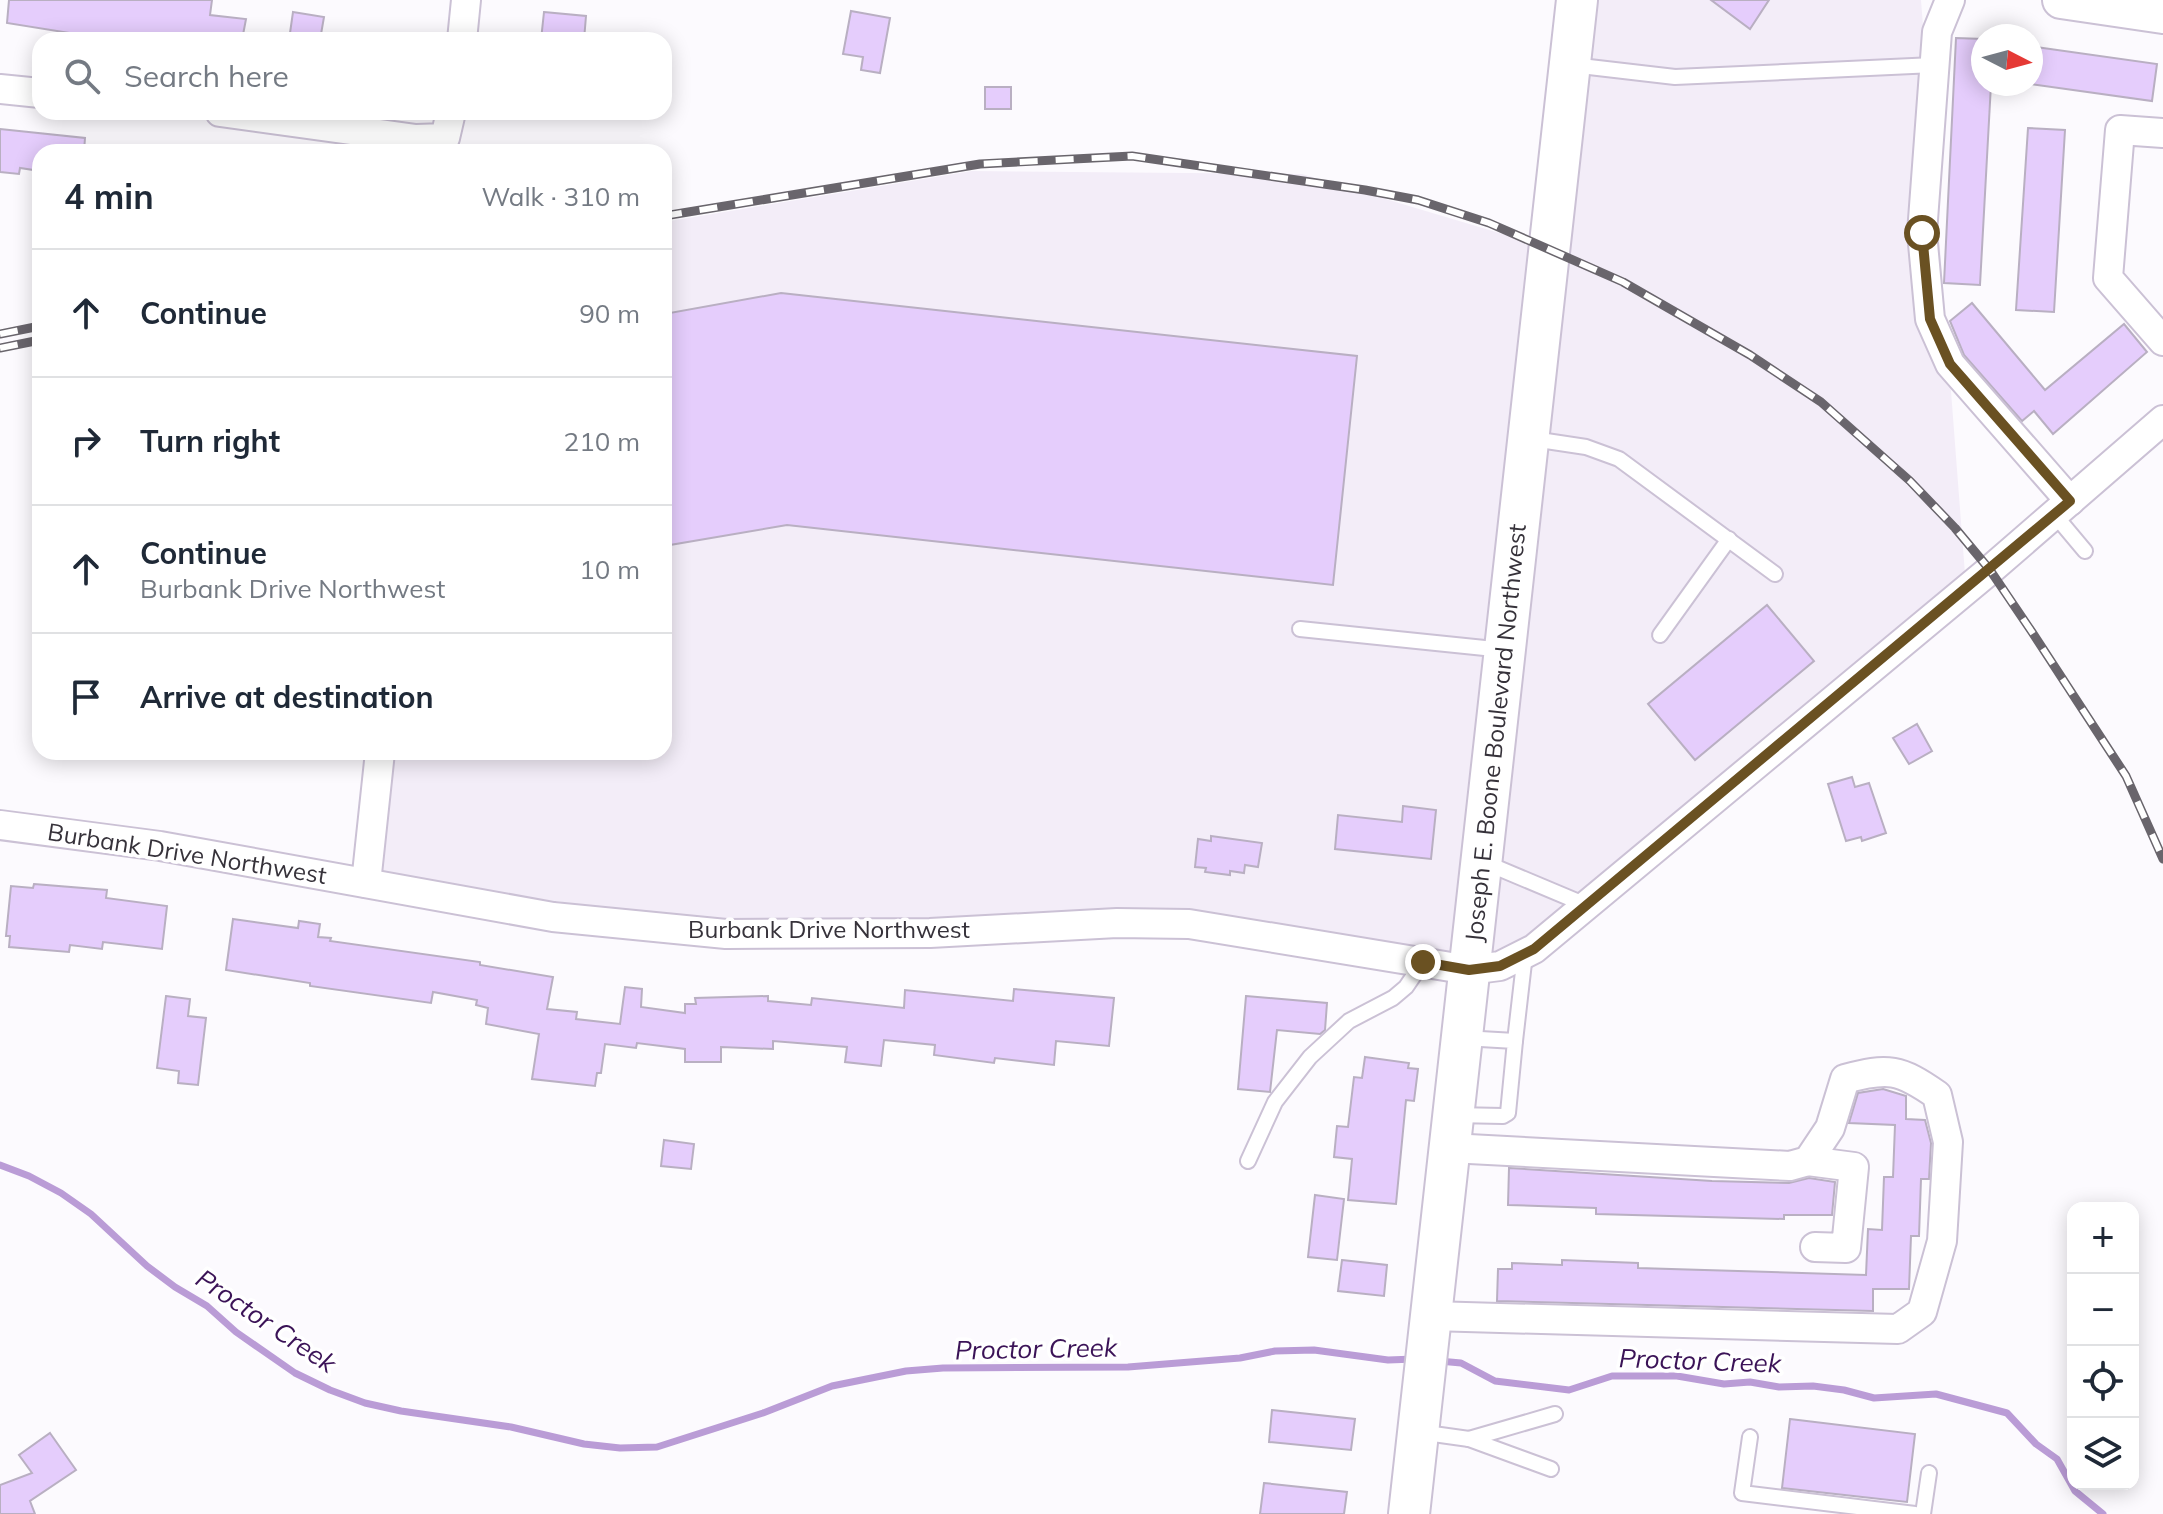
<!DOCTYPE html>
<html lang="en">
<head>
<meta charset="utf-8">
<style>
	:root { --surface:#fff; --page:#f2f2f3; --text:#1f2937; --muted:#747a83; --line:#e0e1e3 }
	body { margin:0; font-family:Mulish,sans-serif; background:var(--page); color:var(--text) }
	.controls { position:absolute; right:24px; bottom:24px; display:grid; overflow:hidden; border-radius:16px; box-shadow:0 4px 20px #0003 }
	.controls button { width:72px; height:72px; display:grid; place-items:center; padding:0; border:0; border-bottom:2px solid var(--line); background:var(--surface); color:var(--text); font:40px sans-serif }
	.compass { position:absolute; left:1971px; top:24px; width:72px; height:72px; border-radius:50%; background:var(--surface); box-shadow:0 4px 20px #0003; rotate:96deg }
	.stop { position:absolute; width:24px; height:24px; margin:-18px; border:6px solid #6a5122; border-radius:50%; background:#fff }
	.stop.end { background:#6a5122; border-color:#fff; box-shadow:0 2px 8px #0008 }
	.list { margin:0; padding:0; list-style:none }
	h2 { display:flex; justify-content:space-between; align-items:center; height:104px; margin:0; padding:0 32px; font-size:34px }
	h2 small { font-size:26px; font-weight:400; color:var(--muted) }
	.list li { display:grid; grid-template-columns:52px 1fr auto; gap:24px; align-items:center; box-sizing:border-box; height:128px; padding:0 32px; border-top:2px solid var(--line) }
	.list b { display:block; font-size:30px; white-space:nowrap }
	.list p { margin:0; font-size:26px; white-space:nowrap; color:var(--muted) }
	.list em { font-size:26px; font-style:normal; color:var(--muted) }
	.icon { flex:none; width:44px; height:44px; fill:none; stroke:currentColor; stroke-width:2; stroke-linecap:round; stroke-linejoin:round }
	.map { position:relative; flex:none; width:2163px; height:1514px; overflow:hidden }
	.search { position:absolute; background:var(--surface); box-shadow:0 4px 20px #0003; left:32px; top:32px; width:640px; height:88px; display:flex; align-items:center; gap:20px; box-sizing:border-box; padding:0 28px; border-radius:24px; color:var(--muted); font-size:30px }
	.panel { position:absolute; background:var(--surface); box-shadow:0 4px 20px #0003; left:32px; top:144px; width:640px; height:616px; border-radius:24px }
	.map>svg:first-child { display:block }
	.built { fill:#f3edf8 }
	.lines { fill:none; stroke-linecap:round; stroke-linejoin:round }
	.stream { stroke:#ba9cd6; stroke-width:7 }
	.building { fill:#e5cdfc; stroke:#b9afc2; stroke-width:2 }
	.service-casing { stroke:#cbc1d5; stroke-width:18 }
	.minor-casing { stroke:#cbc1d5; stroke-width:32 }
	.tertiary-casing { stroke:#cbc1d5; stroke-width:40 }
	.secondary-casing { stroke:#cbc1d5; stroke-width:44 }
	.service { stroke:#fff; stroke-width:14 }
	.minor { stroke:#fff; stroke-width:28 }
	.tertiary { stroke:#fff; stroke-width:36 }
	.secondary { stroke:#fff; stroke-width:40 }
	.rail-casing { stroke:#69656c; stroke-width:9 }
	.rail { stroke:#fff; stroke-width:6; stroke-dasharray:18; stroke-linecap:butt }
	.route { stroke:#6a5122; stroke-width:10 }
	.labels { text-anchor:middle; stroke-width:7; stroke-linejoin:round; paint-order:stroke }
	.street-label { font-size:24px; fill:#36323a; stroke:#fff }
	.water-label { font-size:26px; font-style:italic; fill:#3b1357; stroke:#fff }
</style>
</head>
<body>
<div class="map">
<svg width="2163" height="1514" viewBox="0 0 2163 1514">
	<rect width="100%" height="100%" fill="#fcfafe"/>
	<!-- built -->
	<path class="built" d="M1584,0H1921L1966,587L1498,969L1153,922L768,929L367,876L384,752H664V222L972,171L1302,174L1556,250Z"/>
	<g class="lines">
		<!-- stream -->
		<g class="stream">
			<path d="M0,1165L29,1176L61,1193L91,1214L147,1266L175,1287L207,1306L236,1332L295,1373L330,1390L365,1403L401,1411L511,1427L584,1444L620,1448L657,1447L763,1413L832,1386L906,1371L943,1368L1128,1367L1240,1358L1275,1351L1314,1350L1388,1360L1415,1359"/>
			<path d="M1439,1361L1461,1363L1495,1381L1569,1390L1612,1376H1677L1724,1384L1750,1382L1779,1387L1813,1386L1844,1390L1874,1398L1936,1394L2007,1413L2036,1444L2057,1459L2075,1491L2103,1514"/>
		</g>
	</g>
	<!-- building -->
	<g class="building">
		<path d="M9,0H212L210,15L246,19L242,40H113L7,23Z"/>
		<path d="M1711,0H1769L1750,29Z"/>
		<path d="M851,11L890,18L880,73L861,70L863,57L843,54Z"/>
		<path d="M293,12L324,17L320,40H289Z"/>
		<path d="M544,12L586,16L584,40H541Z"/>
		<path d="M1956,38L1983,39V84H1991L1980,285L1944,283Z"/>
		<path d="M2036,47L2157,64L2152,101L2031,84Z"/>
		<rect x="985" y="87" width="26" height="22"/>
		<path d="M2028,128L2065,130L2054,312L2016,310Z"/>
		<path d="M0,129L85,138L84,152H40V171L20,168L19,174L0,172Z"/>
		<path d="M781,293L1357,356L1333,585L787,525L664,546V314Z"/>
		<path d="M1972,303L2045,390L2124,324L2147,352L2053,434L2034,411L2022,421L1964,355L1950,321Z"/>
		<path d="M1767,605L1814,661L1695,760L1648,704Z"/>
		<path d="M1917,724L1932,751L1909,764L1893,738Z"/>
		<path d="M1852,777L1855,787L1869,783L1886,833L1862,841L1861,837L1846,841L1828,784Z"/>
		<path d="M1403,806L1436,810L1431,859L1335,849L1338,815L1402,822Z"/>
		<path d="M1211,836L1262,843L1258,867L1245,865L1244,873L1230,871V875L1205,872L1206,868L1195,867L1198,839L1211,841Z"/>
		<path d="M34,884L107,890L106,898L167,906L162,949L103,942L102,949L70,945L69,952L9,947L10,936H6L11,886L33,888Z"/>
		<path d="M233,919L298,928L299,921L320,924L318,937L331,938L330,941L480,962V965L553,977L547,1009L577,1012L576,1019L620,1024L625,987L642,989L641,1007L685,1013V1004H696L695,998L768,996V1001L811,1005L812,998L904,1008L905,990L1013,1001L1014,989L1114,998L1109,1046L1056,1041L1054,1065L995,1058L994,1063L934,1055L935,1045L884,1040L881,1066L845,1062L847,1047L773,1041V1049L721,1047V1062H685V1049L637,1043L636,1048L605,1044L601,1073H597L595,1086L532,1079L539,1034L486,1024L488,1008L476,1005L477,1000L433,992L431,1003L310,986V983L226,970Z"/>
		<path d="M166,996L190,999L188,1016L206,1018L198,1085L178,1083L179,1071L157,1068Z"/>
		<path d="M1246,996L1327,1003L1325,1030L1320,1034L1277,1030L1270,1092L1238,1089Z"/>
		<path d="M1365,1057L1409,1063L1408,1068L1418,1069L1414,1101L1406,1100L1396,1204L1348,1200L1352,1159L1334,1157L1337,1126L1348,1127L1354,1077L1362,1078Z"/>
		<path d="M1883,1089L1906,1096V1119L1925,1120L1931,1143L1929,1179H1921L1919,1236H1911L1909,1289H1873V1311L1497,1301L1498,1269H1512V1263L1562,1265V1260L1638,1263V1268L1866,1275L1868,1229L1882,1230L1884,1177H1893L1895,1125L1849,1123L1858,1093Z"/>
		<path d="M664,1140L694,1144L691,1169L661,1166Z"/>
		<path d="M1509,1168L1712,1181L1789,1183L1809,1178L1835,1182L1832,1215H1784V1219L1596,1214V1208L1508,1205Z"/>
		<path d="M1315,1195L1344,1199L1337,1260L1308,1257Z"/>
		<path d="M1342,1260L1387,1265L1384,1296L1338,1291Z"/>
		<path d="M1272,1410L1355,1419L1351,1450L1269,1442Z"/>
		<path d="M1790,1419L1915,1434L1907,1502L1782,1488Z"/>
		<path d="M50,1433L76,1470L30,1501L35,1514H0V1485L32,1473L19,1455Z"/>
		<path d="M1264,1483L1347,1492L1344,1514H1260Z"/>
	</g>
	<g class="lines">
		<defs>
			<g id="service">
				<path d="M1572,65L1675,77L1934,65"/>
				<path d="M1533,439L1586,447L1619,459L1775,574"/>
				<path d="M2054,514L2085,551"/>
				<path d="M1300,629L1504,650"/>
				<path d="M1660,635L1729,539"/>
				<path d="M1486,863L1586,905"/>
				<path d="M1515,1041L1525,954"/>
				<path d="M1454,1115L1503,1116L1508,1113L1515,1041L1463,1038"/>
				<path d="M1248,1161L1275,1102L1310,1057L1349,1021L1393,998L1406,987L1423,962"/>
				<path d="M1419,1432L1469,1439L1551,1469"/>
				<path d="M1750,1437L1742,1493L1915,1514"/>
				<path d="M1469,1439L1555,1414"/>
				<path d="M1923,1514L1929,1473"/>
			</g>
			<g id="minor">
				<path d="M1950,0L1937,32L1922,233L1930,319L1950,364L2070,501"/>
				<path d="M462,40L466,0"/>
				<path d="M0,89L40,93"/>
				<path d="M220,112L416,139L445,138L451,112"/>
				<path d="M2163,133L2120,130L2108,278L2163,341"/>
				<path d="M0,825L160,846L553,917L726,934L930,933L1117,923L1189,924L1469,970L1500,966L1534,949L1990,570L2163,420"/>
				<path d="M366,883L380,752"/>
				<path d="M1808,1161L1854,1167L1846,1248L1815,1247"/>
				<path d="M1431,1316L1898,1329L1922,1312L1942,1241L1948,1142L1937,1095C1900,1069 1888,1067 1845,1079L1830,1128L1808,1161L1790,1166L1450,1148"/>
			</g>
			<path id="tertiary" d="M2061,0L2163,15"/>
			<path id="secondary" d="M1409,1514L1577,0"/>
		</defs>
		<!-- service casing -->
		<use href="#service" class="service-casing"/>
		<!-- minor casing -->
		<use href="#minor" class="minor-casing"/>
		<!-- tertiary casing -->
		<use href="#tertiary" class="tertiary-casing"/>
		<!-- secondary casing -->
		<use href="#secondary" class="secondary-casing"/>
		<!-- service -->
		<use href="#service" class="service"/>
		<!-- minor -->
		<use href="#minor" class="minor"/>
		<!-- tertiary -->
		<use href="#tertiary" class="tertiary"/>
		<!-- secondary -->
		<use href="#secondary" class="secondary"/>
		<defs>
			<g id="rail">
				<path d="M664,216L980,164L1132,156L1365,190L1418,200L1489,223L1623,282L1750,355L1821,402L1910,481L1955,528L1990,570L2032,632L2126,776L2163,859"/>
				<path d="M0,334L40,326"/>
				<path d="M0,348L40,340"/>
			</g>
		</defs>
		<!-- rail casing -->
		<use href="#rail" class="rail-casing"/>
		<!-- rail -->
		<use href="#rail" class="rail"/>
	</g>
	<g class="lines">
		<!-- route -->
		<path class="route" d="M1423,962L1469,970L1500,966L1534,949L2070,501L1950,364L1930,319L1922,233"/>
	</g>
	<g class="labels">
		<!-- street labels -->
		<g class="street-label">
			<text transform="translate(1496 733) rotate(-84)" y="8">Joseph E. Boone Boulevard Northwest</text>
			<text transform="translate(187 854) rotate(9)" y="8">Burbank Drive Northwest</text>
			<text x="829" y="938">Burbank Drive Northwest</text>
		</g>
		<!-- water labels -->
		<g class="water-label">
			<text transform="translate(266 1321) rotate(34)" y="9">Proctor Creek</text>
			<text transform="translate(1036 1349) rotate(-1)" y="9">Proctor Creek</text>
			<text transform="translate(1700 1361) rotate(2)" y="9">Proctor Creek</text>
		</g>
	</g>
</svg>
<div class="controls">
<button>+</button>
<button>−</button>
<button><svg class="icon" aria-label="locate" viewBox="0 0 24 24"><circle cx="12" cy="12" r="6"/><path d="M12 2v4M12 18v4M2 12h4M18 12h4"/></svg></button>
<button><svg class="icon" aria-label="layers" viewBox="0 0 24 24"><path d="M12 4l9 5-9 5-9-5zM3 14l9 5 9-5"/></svg></button>
</div>
<svg class="compass" viewBox="-18 -18 36 36"><path d="M0-13l5 13h-10z" fill="#e53935"/><path d="M0 13l5-13h-10z" fill="#747a83"/></svg>
<div class="stop" style="left:1922px;top:233px"></div>
<div class="stop end" style="left:1423px;top:962px"></div>
<div class="search"><svg class="icon" aria-label="search" viewBox="0 0 24 24"><circle cx="10" cy="10" r="6"/><path d="M15 15l6 6"/></svg>Search here</div>
<section class="panel">
<h2>4 min<small>Walk · 310 m</small></h2>
<ul class="list">
<li><svg class="icon" aria-label="ahead" viewBox="0 0 24 24"><path d="M12 20V5M6 11l6-6 6 6"/></svg><div><b>Continue</b></div><em>90 m</em></li>
<li><svg class="icon" aria-label="right" viewBox="0 0 24 24"><path d="M7 20v-9h11M14 6l5 5-5 5"/></svg><div><b>Turn right</b></div><em>210 m</em></li>
<li><svg class="icon" aria-label="ahead" viewBox="0 0 24 24"><path d="M12 20V5M6 11l6-6 6 6"/></svg><div><b>Continue</b><p>Burbank Drive Northwest</p></div><em>10 m</em></li>
<li><svg class="icon" aria-label="arrive" viewBox="0 0 24 24"><path d="M6 21V4h12l-3 4 3 4H6"/></svg><div><b>Arrive at destination</b></div></li>
</ul>
</section>
</div>
</body>
</html>
